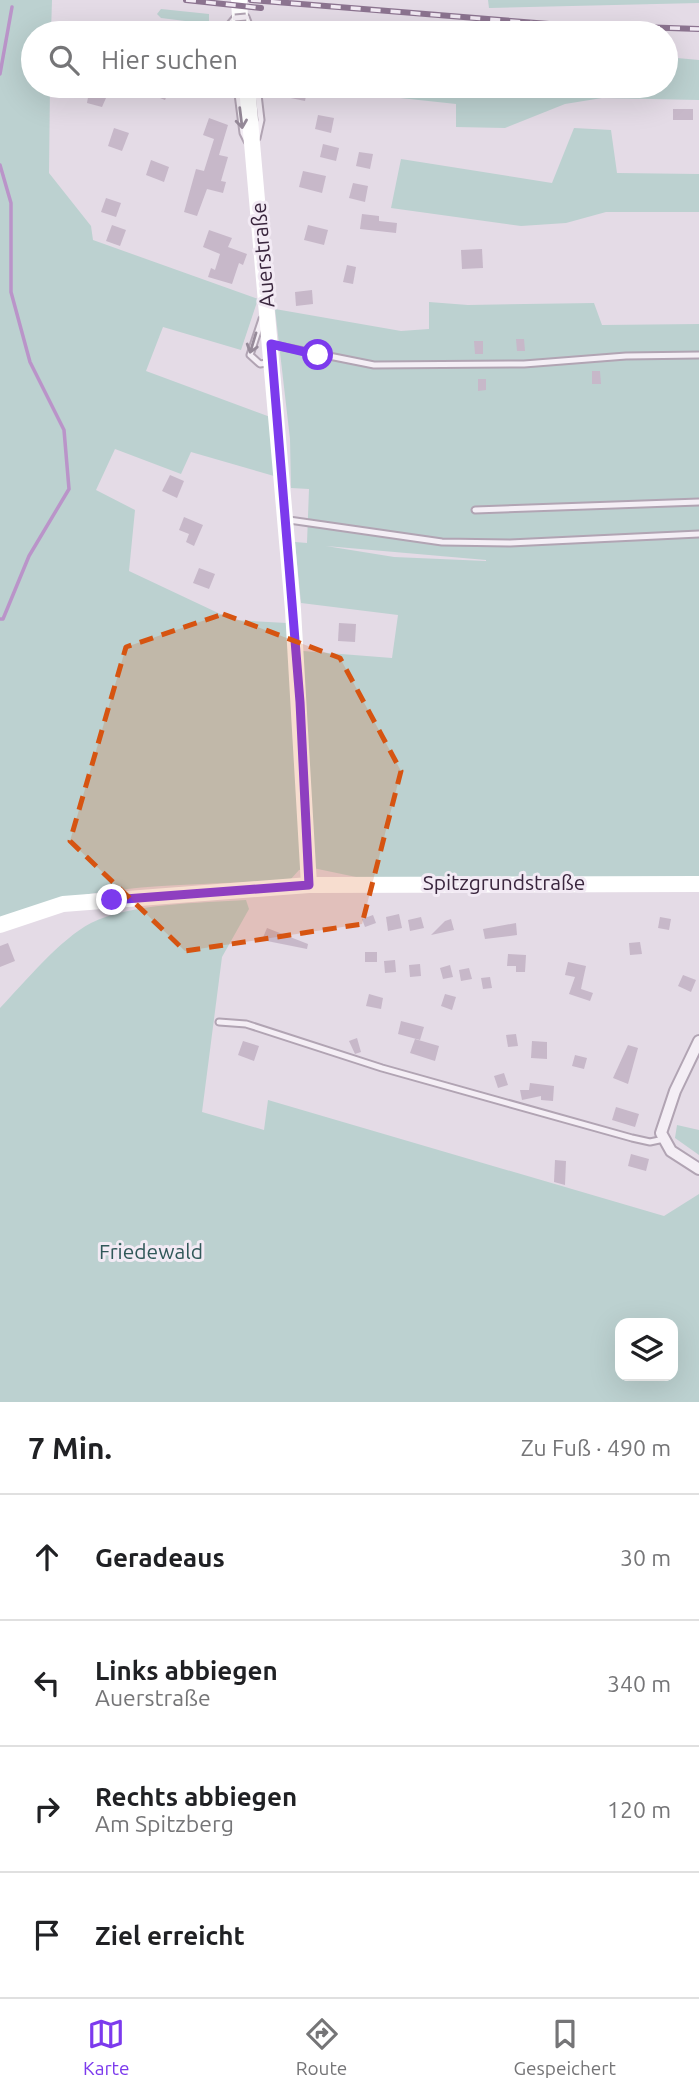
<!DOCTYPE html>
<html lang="de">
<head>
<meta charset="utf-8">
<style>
	:root { --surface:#fff; --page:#f6f6f6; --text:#202124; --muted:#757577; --line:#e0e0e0; --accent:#7c3aed }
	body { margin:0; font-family:Ubuntu,sans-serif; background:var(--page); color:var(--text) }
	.controls { position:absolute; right:21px; bottom:21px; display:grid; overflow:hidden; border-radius:14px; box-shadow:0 7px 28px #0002 }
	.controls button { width:63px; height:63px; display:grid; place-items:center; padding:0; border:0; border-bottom:2px solid var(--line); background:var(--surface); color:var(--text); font:35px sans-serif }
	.stop { position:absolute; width:21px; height:21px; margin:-16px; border:5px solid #7c3aed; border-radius:50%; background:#fff }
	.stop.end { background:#7c3aed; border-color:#fff; box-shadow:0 2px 7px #0008 }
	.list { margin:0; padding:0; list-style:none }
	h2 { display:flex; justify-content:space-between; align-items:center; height:91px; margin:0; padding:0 28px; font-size:30px }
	h2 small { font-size:23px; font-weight:400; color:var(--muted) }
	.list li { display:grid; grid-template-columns:46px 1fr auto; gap:21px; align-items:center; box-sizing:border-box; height:126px; padding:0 28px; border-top:2px solid var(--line) }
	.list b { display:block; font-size:26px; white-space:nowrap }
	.list p { margin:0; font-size:23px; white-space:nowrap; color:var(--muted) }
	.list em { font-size:23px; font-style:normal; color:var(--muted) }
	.icon { flex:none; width:38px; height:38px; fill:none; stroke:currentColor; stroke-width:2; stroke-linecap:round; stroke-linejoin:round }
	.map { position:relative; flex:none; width:699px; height:1402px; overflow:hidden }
	.search { position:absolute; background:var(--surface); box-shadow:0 7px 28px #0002; left:21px; right:21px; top:21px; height:77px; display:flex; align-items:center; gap:18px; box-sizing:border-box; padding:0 24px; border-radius:38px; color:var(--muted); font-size:26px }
	.sheet { height:595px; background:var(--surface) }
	nav { display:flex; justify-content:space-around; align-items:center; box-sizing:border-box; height:98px; border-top:2px solid var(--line); background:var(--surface); font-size:19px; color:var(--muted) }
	nav a { display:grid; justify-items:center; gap:4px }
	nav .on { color:var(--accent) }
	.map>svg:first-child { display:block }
	.green { fill:#bcd1d0; fill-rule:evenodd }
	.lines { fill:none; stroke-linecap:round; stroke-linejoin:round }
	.stream { stroke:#ba94c9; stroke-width:3.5 }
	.building { fill:#c7b8c9 }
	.lane-casing { stroke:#b1a4b3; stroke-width:9 }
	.street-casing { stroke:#b1a4b3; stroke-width:14 }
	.lane { stroke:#f4eef5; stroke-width:5 }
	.street { stroke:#f4eef5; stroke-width:10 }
	.secondary { stroke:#fff; stroke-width:16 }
	.rail-casing { stroke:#8c7490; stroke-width:6 }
	.rail { stroke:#f2eaf4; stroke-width:3.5; stroke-dasharray:10; stroke-linecap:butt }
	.lane-bridge-casing { stroke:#b1a4b3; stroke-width:9; stroke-linecap:butt }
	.lane-bridge { stroke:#f4eef5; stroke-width:5 }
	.oneway { stroke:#968a99 }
	.route { stroke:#7c3aed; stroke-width:9 }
	.marked { fill:#d65411; fill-opacity:0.2; stroke:#d65411; stroke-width:5; stroke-dasharray:14 9; stroke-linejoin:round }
	.labels { text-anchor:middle; stroke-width:6; stroke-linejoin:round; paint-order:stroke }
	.street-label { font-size:21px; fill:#39253d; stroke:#f2eaf4 }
	.park-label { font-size:21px; fill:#315859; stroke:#f2eaf4 }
</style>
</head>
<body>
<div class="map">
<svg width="699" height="1402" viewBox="0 0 699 1402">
	<rect width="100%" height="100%" fill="#e4dbe6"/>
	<!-- green -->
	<g class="green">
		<path d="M0,0H52L51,33H33V86H50L49,173L91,226L93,240L258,299L241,350L163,327L146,371L273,418L274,476L191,452L181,474L115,449L96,490L135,510L129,571L233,620L287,623L303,651L392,658L398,615L301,603L295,542L307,543L309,489L291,488L290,439L275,309L401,331L429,329V302L468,305L594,303L602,325L699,324V879L356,877L313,868L299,870L290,880C195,886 88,881 0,919ZM326,546L486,560V561L394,557Z"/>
		<path d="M488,0H699V3L489,8Z"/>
		<path d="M161,9L209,14V24L161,18L157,14Z"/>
		<path d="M666,57L699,60V100L602,98L565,104L505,128L456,127V104L391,97L390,86H666Z"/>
		<path d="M574,128L611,130L617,173L699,174V212H606L566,223L521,226L391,208L401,159L552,183Z"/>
		<path d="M246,900L249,909L222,957L202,1112L264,1130L268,1100L664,1216L699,1194V1402H0V1008C25,982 60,939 91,923C131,903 201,903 246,900ZM620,1323H673V1376H620Z"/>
		<path d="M677,1125L699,1130V1155L675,1138Z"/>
	</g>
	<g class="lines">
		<!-- stream -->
		<g class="stream">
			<path d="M0,74L12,7"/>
			<path d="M0,165L11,203V292L30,362L64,430L69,489L29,556L3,619H0"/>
		</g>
	</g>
	<!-- building -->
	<g class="building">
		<path d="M90,86H127L133,88L130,96L110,89L102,107L87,103Z"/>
		<path d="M130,86H157L169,91L165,100Z"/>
		<path d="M178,86H198L199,97L179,98Z"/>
		<path d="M288,86H308L305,101L286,97Z"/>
		<path d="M337,86H355L352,97L336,94Z"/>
		<rect x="673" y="109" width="20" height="11"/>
		<path d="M318,115L334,118L331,133L315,129Z"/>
		<path d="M209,118L228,125L219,155L228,157L221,181L226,182L223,193L207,189L197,216L184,212L196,169L204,171L214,139L203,135Z"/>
		<path d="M114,128L129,133L122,151L108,146Z"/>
		<path d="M323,144L339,148L336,161L320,157Z"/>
		<path d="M359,152L373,154L370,169L356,166Z"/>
		<path d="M151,160L169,167L164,182L146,175Z"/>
		<path d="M303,171L326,176L322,193L299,187Z"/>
		<path d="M353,183L368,186L365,202L349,198Z"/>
		<path d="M106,198L121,203L116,217L101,212Z"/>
		<path d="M362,214L379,216V221L397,223L396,233L360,229Z"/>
		<path d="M112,225L126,230L120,246L106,241Z"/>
		<path d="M308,225L328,230L324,245L304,240Z"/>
		<path d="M209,230L232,238L228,247L247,254L243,265L239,263L232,284L208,277L211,268L215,270L220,254L203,247Z"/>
		<path d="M482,249L483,268L462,269L461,250Z"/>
		<path d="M347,265L356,267L353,284L343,282Z"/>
		<path d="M312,290L313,304L296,306L295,292Z"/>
		<path d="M516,339H524L525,351H517Z"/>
		<path d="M474,341H483V354H475Z"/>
		<path d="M592,371H600L601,384H592Z"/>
		<path d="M478,379H486V390L478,391Z"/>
		<path d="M170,475L184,481L177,498L162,491Z"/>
		<path d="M184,517L203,525L194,546L186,542L189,534L179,530Z"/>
		<path d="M199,568L215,574L209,589L193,583Z"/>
		<path d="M339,623L356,624L355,642L338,641Z"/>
		<path d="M399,914L402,928L388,931L386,917Z"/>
		<path d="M373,915L376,923L365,927L362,919Z"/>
		<path d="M421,917L424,928L410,931L408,920Z"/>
		<path d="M660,917L671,919L669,930L658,928Z"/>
		<path d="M451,919L454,930L431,935L445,921Z"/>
		<path d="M516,923L517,935L485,939L483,929Z"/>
		<path d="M267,928L308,944L307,949L262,940Z"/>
		<path d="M640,942L642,954L630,955L629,943Z"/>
		<path d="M8,943L15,961L0,967V946Z"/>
		<rect x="365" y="952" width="12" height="10"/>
		<path d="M508,954L526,955L525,972H516V966H507Z"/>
		<path d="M395,960L396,972L385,973L384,961Z"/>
		<path d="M568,962L586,966L581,989L593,993L590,1001L569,994L575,977L565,975Z"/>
		<path d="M420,964L421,976L410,977L409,965Z"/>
		<path d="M450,965L453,977L443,979L440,968Z"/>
		<path d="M469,968L472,979L461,981L459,970Z"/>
		<path d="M683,975L696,980L691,992L678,986Z"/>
		<path d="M490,977L492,988L483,989L481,978Z"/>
		<path d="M369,994L383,998L381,1009L366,1006Z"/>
		<path d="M445,994L456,997L452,1010L441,1006Z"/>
		<path d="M401,1021L424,1027L420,1040L398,1034Z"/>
		<path d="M516,1034L518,1046L508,1047L506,1035Z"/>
		<path d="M357,1038L361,1052L355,1054L349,1041Z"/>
		<path d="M415,1039L439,1046L435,1061L410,1053Z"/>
		<path d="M243,1041L259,1046L254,1061L238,1055Z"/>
		<path d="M532,1041L547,1042V1059L531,1058Z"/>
		<path d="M628,1045L638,1048L628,1084L613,1078Z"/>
		<path d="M575,1055L587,1058L584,1069L572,1066Z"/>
		<path d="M504,1073L508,1085L498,1088L494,1076Z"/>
		<path d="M530,1083L554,1086L553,1101L541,1100V1096L522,1100L520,1090H529Z"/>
		<path d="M616,1107L639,1114L635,1127L612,1120Z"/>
		<path d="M631,1154L649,1159L646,1171L628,1166Z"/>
		<path d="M555,1160L566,1161L565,1185L554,1182Z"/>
	</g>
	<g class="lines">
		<defs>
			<g id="lane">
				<path d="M246,17L252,33"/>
				<path d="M231,33L230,24L235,18"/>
				<path d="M237,86L243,133L247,141"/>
				<path d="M257,138L261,120L257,86"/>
				<path d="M262,319L250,355L260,364L267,363"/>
				<path d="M274,345L374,365L524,364L626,356L699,355"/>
				<path d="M475,510L699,502"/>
				<path d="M289,520L442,542L510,543L699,534"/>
				<path d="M219,1022L246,1024L382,1068L632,1138L650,1142L664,1139"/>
			</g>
			<path id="street" d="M699,1041L675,1091L661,1133L671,1151L699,1169"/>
		</defs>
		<!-- lane casing -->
		<use href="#lane" class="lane-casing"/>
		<!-- street casing -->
		<use href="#street" class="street-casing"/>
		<!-- lane -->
		<use href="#lane" class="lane"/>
		<!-- street -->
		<use href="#street" class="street"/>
		<!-- secondary -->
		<g class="secondary">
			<path d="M239,0L241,33"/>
			<path d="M247,86L293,610L309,885"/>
			<path d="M0,925L63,904L309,885L699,884"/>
		</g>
		<defs>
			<g id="rail">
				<path d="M186,0L261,8"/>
				<path d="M251,0L549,24L699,29"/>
			</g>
		</defs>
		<!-- rail casing -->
		<use href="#rail" class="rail-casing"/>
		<!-- rail -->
		<use href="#rail" class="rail"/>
		<defs>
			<path id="lane-bridge" d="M235,18L246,17"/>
		</defs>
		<!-- lane-bridge casing -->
		<use href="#lane-bridge" class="lane-bridge-casing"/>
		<!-- lane-bridge -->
		<use href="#lane-bridge" class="lane-bridge"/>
	</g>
	<!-- one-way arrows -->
	<defs><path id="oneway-shaft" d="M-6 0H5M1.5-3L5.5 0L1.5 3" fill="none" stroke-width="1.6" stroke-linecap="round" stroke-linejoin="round" transform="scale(1.75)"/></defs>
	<g class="oneway">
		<use href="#oneway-shaft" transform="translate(241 118) rotate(83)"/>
		<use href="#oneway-shaft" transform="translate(253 343) rotate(107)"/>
	</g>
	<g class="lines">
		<!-- route -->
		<path class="route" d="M112,900L309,885L300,702L271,344L318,355"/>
	</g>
	<!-- marked area -->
	<path class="marked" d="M223,614L340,658L401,771L362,924L185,951L70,841L126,647Z"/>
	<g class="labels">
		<!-- street labels -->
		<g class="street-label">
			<text transform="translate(263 255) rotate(-95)" y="7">Auerstraße</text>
			<text x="504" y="890">Spitzgrundstraße</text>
		</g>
		<!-- park labels -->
		<g class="park-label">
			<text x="151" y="1259">Friedewald</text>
		</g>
	</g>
</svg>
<div class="controls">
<button><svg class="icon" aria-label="layers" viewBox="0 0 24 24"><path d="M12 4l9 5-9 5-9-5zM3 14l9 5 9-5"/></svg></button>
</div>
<div class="stop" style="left:318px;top:355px"></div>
<div class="stop end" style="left:112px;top:900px"></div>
<div class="search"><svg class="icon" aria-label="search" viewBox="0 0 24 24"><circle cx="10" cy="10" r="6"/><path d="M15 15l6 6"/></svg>Hier suchen</div>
</div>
<section class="sheet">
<h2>7 Min.<small>Zu Fuß · 490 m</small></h2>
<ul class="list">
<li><svg class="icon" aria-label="ahead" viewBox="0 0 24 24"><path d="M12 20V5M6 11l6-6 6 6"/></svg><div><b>Geradeaus</b></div><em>30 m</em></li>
<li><svg class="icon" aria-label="left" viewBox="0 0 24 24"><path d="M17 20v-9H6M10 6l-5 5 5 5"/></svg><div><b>Links abbiegen</b><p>Auerstraße</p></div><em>340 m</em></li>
<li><svg class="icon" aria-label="right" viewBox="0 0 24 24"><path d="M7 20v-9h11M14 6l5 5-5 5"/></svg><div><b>Rechts abbiegen</b><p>Am Spitzberg</p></div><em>120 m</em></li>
<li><svg class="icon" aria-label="arrive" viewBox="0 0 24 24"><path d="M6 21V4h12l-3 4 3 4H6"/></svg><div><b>Ziel erreicht</b></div></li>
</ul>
</section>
<nav>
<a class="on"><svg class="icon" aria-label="map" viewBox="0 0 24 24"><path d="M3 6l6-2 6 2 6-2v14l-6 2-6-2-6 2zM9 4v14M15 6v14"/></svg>Karte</a>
<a><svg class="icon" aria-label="directions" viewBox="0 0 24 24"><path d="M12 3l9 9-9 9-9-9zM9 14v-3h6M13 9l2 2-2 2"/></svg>Route</a>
<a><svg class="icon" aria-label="saved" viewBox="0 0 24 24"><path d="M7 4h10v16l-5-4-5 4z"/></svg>Gespeichert</a>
</nav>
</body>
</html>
